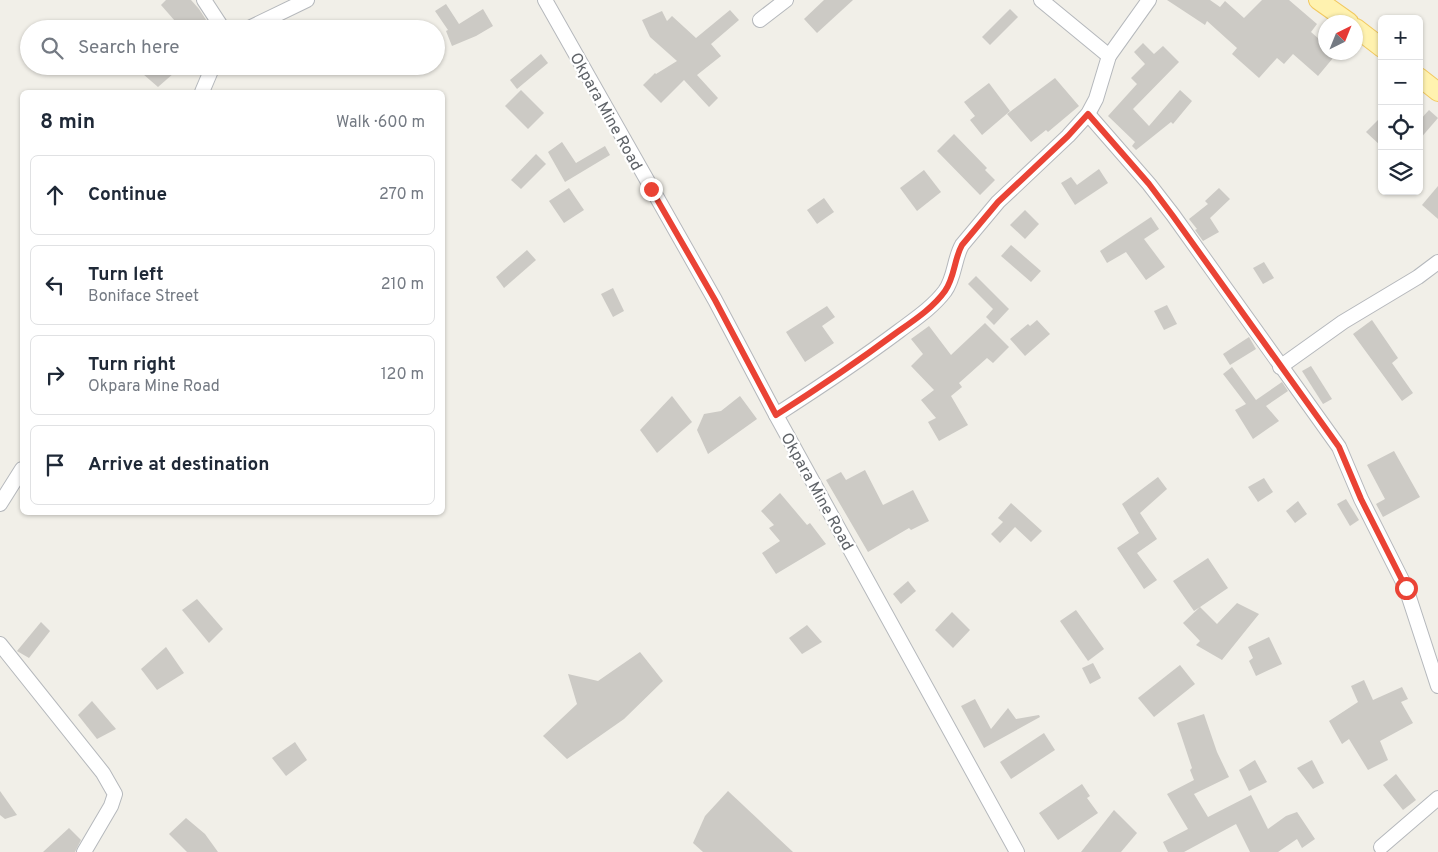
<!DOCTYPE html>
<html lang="en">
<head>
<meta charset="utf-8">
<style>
	:root { --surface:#fff; --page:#f2f2f3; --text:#1f2937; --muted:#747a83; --line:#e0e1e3 }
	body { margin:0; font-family:Overpass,sans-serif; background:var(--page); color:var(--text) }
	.controls { position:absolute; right:15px; top:15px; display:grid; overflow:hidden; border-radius:8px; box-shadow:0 1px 4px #0004 }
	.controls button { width:45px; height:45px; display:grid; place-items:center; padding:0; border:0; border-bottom:1px solid var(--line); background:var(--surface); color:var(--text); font:25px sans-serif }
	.compass { position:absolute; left:1318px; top:15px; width:45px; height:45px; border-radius:50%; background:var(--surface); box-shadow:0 1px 4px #0004; rotate:43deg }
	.stop { position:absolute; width:15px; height:15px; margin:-11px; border:4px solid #ea4335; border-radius:50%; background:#fff }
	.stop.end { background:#ea4335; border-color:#fff; box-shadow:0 1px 5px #0008 }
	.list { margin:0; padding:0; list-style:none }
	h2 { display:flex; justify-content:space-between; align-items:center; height:65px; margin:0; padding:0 20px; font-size:21px }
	h2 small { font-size:16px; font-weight:400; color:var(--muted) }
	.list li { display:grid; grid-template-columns:32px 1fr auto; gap:15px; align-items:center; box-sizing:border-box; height:80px; margin:0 10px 10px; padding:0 10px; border:1px solid var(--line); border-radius:8px }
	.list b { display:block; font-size:19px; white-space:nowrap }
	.list p { margin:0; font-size:16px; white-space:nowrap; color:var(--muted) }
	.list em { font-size:16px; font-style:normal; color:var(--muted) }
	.icon { flex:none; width:28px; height:28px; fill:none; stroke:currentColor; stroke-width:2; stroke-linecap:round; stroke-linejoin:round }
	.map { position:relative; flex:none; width:1438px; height:852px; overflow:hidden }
	.search { position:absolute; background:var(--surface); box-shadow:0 1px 4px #0004; left:20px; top:20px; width:425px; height:55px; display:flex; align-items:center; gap:12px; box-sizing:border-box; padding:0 18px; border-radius:28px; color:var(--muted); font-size:19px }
	.panel { position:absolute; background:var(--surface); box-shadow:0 1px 4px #0004; left:20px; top:90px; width:425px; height:425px; border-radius:8px }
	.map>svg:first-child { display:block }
	.building { fill:#cccac5 }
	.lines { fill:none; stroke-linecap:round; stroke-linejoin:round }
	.minor-casing { stroke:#b5b8bc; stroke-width:16 }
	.major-casing { stroke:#f2c960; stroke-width:20 }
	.minor { stroke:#fff; stroke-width:14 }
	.major { stroke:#fff2af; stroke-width:18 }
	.route { stroke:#ea4335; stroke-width:6 }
	.labels { text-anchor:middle; stroke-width:4.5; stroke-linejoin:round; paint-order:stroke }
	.street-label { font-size:16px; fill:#5f6368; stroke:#fff }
</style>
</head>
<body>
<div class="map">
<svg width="1438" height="852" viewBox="0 0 1438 852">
	<rect width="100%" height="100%" fill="#f1efe8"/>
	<!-- building -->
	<g class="building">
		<path d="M166,0H191L199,9L212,29H182L161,5Z"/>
		<path d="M824,0H853L817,33L804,19Z"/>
		<path d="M1167,0H1210L1220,7L1225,1L1244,18L1262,0H1289L1317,24L1311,32L1326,45V52H1338L1318,76L1293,54L1284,64L1277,58L1259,78L1232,54L1237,48L1207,21L1205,25Z"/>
		<path d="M446,4L459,24L483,9L493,26L476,36L452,46L446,31L448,30L435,11Z"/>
		<path d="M1010,9L1018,17L990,45L982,37Z"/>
		<path d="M730,10L739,20L711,44L721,56L697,75L718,98L709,107L684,80L661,103L643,85L655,73L656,74L677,61L650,37L642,20L662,11L667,21L672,16L696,38Z"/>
		<path d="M1143,43L1154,54L1163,46L1179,62L1133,109L1149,126L1180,90L1192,101L1173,124L1171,122L1136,150L1132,146L1135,142L1108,116L1137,84L1131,78L1145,64L1134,52Z"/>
		<path d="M541,54L548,63L517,89L510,80Z"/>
		<path d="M149,66H182L158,87L143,74Z"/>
		<path d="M1055,78L1079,106L1048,132L1046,130L1031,142L1007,114Z"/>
		<path d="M989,83L1010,111L982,135L970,120L975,116L964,102Z"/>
		<path d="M521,90L544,113L528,129L505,106Z"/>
		<path d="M1429,110L1438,118L1419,140V121Z"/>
		<path d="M1382,116V147L1366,132Z"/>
		<path d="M954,134L987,168L985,170L995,180L980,195L937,151Z"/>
		<path d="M562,142L576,163L605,146L610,155L565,182L548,152Z"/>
		<path d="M536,154L546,164L521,189L511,180Z"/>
		<path d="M1099,169L1108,183L1075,205L1061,183L1071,177L1077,185Z"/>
		<path d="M924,170L941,192L917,211L900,188Z"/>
		<path d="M1438,186V219L1422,205Z"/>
		<path d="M569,188L584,210L564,223L549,201Z"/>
		<path d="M1219,188L1230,199L1210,218L1219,232L1203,241L1195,230L1197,229L1189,219L1208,204L1205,201Z"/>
		<path d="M824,198L834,212L817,224L807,210Z"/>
		<path d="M1025,210L1039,224L1025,239L1010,225Z"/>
		<path d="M1151,217L1159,229L1144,239L1165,267L1146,280L1126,252L1107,263L1100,251Z"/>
		<path d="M1011,245L1041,271L1031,282L1001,256Z"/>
		<path d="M527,250L536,260L504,288L496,277Z"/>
		<path d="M1264,262L1274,278L1263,284L1253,268Z"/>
		<path d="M976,276L1009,309L994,325L986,317L993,309L968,284Z"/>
		<path d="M613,288L624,311L613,317L601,294Z"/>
		<path d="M1167,305L1177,324L1164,330L1154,311Z"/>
		<path d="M827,306L835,317L822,326L834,343L805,362L786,332Z"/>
		<path d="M1037,320L1050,334L1025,356L1010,339L1028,324L1030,326Z"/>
		<path d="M1372,320L1398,358L1392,363L1413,393L1402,401L1353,334Z"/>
		<path d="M985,323L1009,347L993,363L987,358L959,383L962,387L951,396L968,425L939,441L928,422L936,418L921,400L934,390L911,366L923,354L911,339L929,326L951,355Z"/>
		<path d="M1249,337L1256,349L1230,365L1223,354Z"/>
		<path d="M1311,366L1332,399L1323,404L1302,371Z"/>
		<path d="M1232,367L1256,400L1282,382L1288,391L1266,406L1279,421L1253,439L1235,410L1246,404L1223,374Z"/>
		<path d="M672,396L692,422L657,453L640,430Z"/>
		<path d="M740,396L757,419L708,454L697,430L704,414L721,411Z"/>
		<path d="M1394,451L1420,497L1383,517L1376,504L1385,499L1367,465Z"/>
		<path d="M865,470L883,505L913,490L929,521L911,530L909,528L868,552L826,480L841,472L846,480Z"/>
		<path d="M1158,477L1167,489L1140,513L1157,539L1137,553L1157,580L1144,589L1117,548L1139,533L1122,504Z"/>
		<path d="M1264,478L1273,492L1258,502L1248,487Z"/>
		<path d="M780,493L807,525L810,523L826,544L776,574L762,553L780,541L769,528L774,525L761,511Z"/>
		<path d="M1346,499L1359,520L1350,526L1337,504Z"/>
		<path d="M1298,501L1307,514L1295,523L1286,511Z"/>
		<path d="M1011,503L1042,531L1031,542L1015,527L1000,543L991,534L1003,522L998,518Z"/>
		<path d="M1208,558L1228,588L1200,607L1217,624L1237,603L1259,614L1222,660L1196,645L1200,641L1183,623L1200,607L1194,611L1173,581Z"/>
		<path d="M908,581L916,591L901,604L893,594Z"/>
		<path d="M197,599L223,629L209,643L182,610Z"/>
		<path d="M1076,610L1104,649L1088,661L1060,621Z"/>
		<path d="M952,612L970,630L953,648L935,630Z"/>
		<path d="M41,622L50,631L29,658L17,651Z"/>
		<path d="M807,625L822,642L802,654L789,638Z"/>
		<path d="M1269,637L1282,664L1256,676L1249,661L1253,658L1248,647Z"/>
		<path d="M166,647L184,673L157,690L141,669Z"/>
		<path d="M640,652L663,681L624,719L567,759L543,736L577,704L568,674L598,681Z"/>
		<path d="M1093,663L1101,678L1090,684L1082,668Z"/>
		<path d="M1180,665L1195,684L1154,717L1138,698Z"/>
		<path d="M1364,680L1373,700L1402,687L1408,699L1401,702L1413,723L1380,741L1388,760L1368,770L1349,739L1342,744L1329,721L1358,702L1351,686Z"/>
		<path d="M975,699L991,729L1008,708L1016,719L1039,715L1040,717L984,748L961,706Z"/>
		<path d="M92,701L116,729L97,739L78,715Z"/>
		<path d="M1204,714L1217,752L1229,777L1194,794L1208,817L1251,795L1268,829L1286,816L1297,812L1315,839L1302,848L1297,839L1278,852H1250L1236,824L1184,852H1168L1163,842L1188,829L1167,794L1194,780L1190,770L1192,768L1177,723Z"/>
		<path d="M1044,733L1055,750L1011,779L1000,762Z"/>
		<path d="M295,742L307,760L286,776L272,758Z"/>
		<path d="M1255,760L1267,782L1249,791L1239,770Z"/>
		<path d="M1312,760L1324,783L1313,789L1297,768Z"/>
		<path d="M1396,774L1416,800L1403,810L1383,785Z"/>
		<path d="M1082,784L1090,796L1087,798L1098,813L1058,840L1039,813Z"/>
		<path d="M0,791L17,815L5,819L0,815Z"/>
		<path d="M728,791L793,852H703L693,843L705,816Z"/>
		<path d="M1114,810L1137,833L1121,852H1081Z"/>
		<path d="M186,818L205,834L218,852H187L169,834Z"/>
		<path d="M69,828L81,840L75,852H43Z"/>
	</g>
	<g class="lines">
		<defs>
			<g id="minor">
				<path d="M204,0L223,29"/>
				<path d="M545,0L715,300L776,415L1017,852"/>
				<path d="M1041,0L1109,56"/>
				<path d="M760,20L786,0"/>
				<path d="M247,29L307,0"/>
				<path d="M202,92L213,66"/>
				<path d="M1088,114L1149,184L1173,215L1339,447L1361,499L1406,588L1438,686"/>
				<path d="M1280,367L1343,322L1418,277L1438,262"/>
				<path d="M776,415C818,388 859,361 899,331C915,319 933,307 945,291C955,277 954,259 962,245L998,202L1068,136L1088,114L1096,99L1109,56L1149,0"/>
				<path d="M0,504L22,469"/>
				<path d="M0,644L103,773L115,794L111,806L84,852"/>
				<path d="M1381,847L1438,798"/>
			</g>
			<g id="major">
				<path d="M1318,0L1349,22"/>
				<path d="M1356,28L1382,48"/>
				<path d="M1419,77L1438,92"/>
			</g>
		</defs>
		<!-- minor casing -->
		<use href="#minor" class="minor-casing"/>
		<!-- major casing -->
		<use href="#major" class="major-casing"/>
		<!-- minor -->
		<use href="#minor" class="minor"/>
		<!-- major -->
		<use href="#major" class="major"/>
	</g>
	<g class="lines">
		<!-- route -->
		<path class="route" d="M651,189L715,300L776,415C817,389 857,362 896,333C913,321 933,308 945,291C955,277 954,259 962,245L998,202L1068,136L1088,114L1149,184L1173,216L1339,447L1361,499L1406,588"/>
	</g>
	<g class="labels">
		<!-- street labels -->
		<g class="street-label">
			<text transform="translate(607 111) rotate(61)" y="6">Okpara Mine Road</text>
			<text transform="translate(818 491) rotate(61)" y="6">Okpara Mine Road</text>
		</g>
	</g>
</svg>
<div class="controls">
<button>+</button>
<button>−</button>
<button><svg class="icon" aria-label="locate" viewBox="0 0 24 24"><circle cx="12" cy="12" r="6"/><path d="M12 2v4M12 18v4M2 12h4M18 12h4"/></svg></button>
<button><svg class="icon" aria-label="layers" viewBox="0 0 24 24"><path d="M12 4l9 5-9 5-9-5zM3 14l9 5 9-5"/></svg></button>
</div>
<svg class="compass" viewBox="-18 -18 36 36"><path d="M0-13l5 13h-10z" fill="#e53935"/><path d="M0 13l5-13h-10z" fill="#747a83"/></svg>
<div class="stop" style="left:1406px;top:588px"></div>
<div class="stop end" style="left:651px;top:189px"></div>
<div class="search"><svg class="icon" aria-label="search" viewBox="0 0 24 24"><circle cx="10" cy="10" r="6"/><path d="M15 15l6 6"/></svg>Search here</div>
<section class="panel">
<h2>8 min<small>Walk · 600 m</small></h2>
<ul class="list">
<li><svg class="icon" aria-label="ahead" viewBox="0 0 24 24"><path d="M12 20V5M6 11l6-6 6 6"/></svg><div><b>Continue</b></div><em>270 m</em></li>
<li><svg class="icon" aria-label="left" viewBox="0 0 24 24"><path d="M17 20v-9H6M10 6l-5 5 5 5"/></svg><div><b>Turn left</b><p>Boniface Street</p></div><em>210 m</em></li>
<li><svg class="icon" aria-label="right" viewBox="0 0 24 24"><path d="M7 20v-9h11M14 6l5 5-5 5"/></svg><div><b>Turn right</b><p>Okpara Mine Road</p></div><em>120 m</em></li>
<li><svg class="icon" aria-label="arrive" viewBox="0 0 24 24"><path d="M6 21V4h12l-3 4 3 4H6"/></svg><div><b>Arrive at destination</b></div></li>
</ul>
</section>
</div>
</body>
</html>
